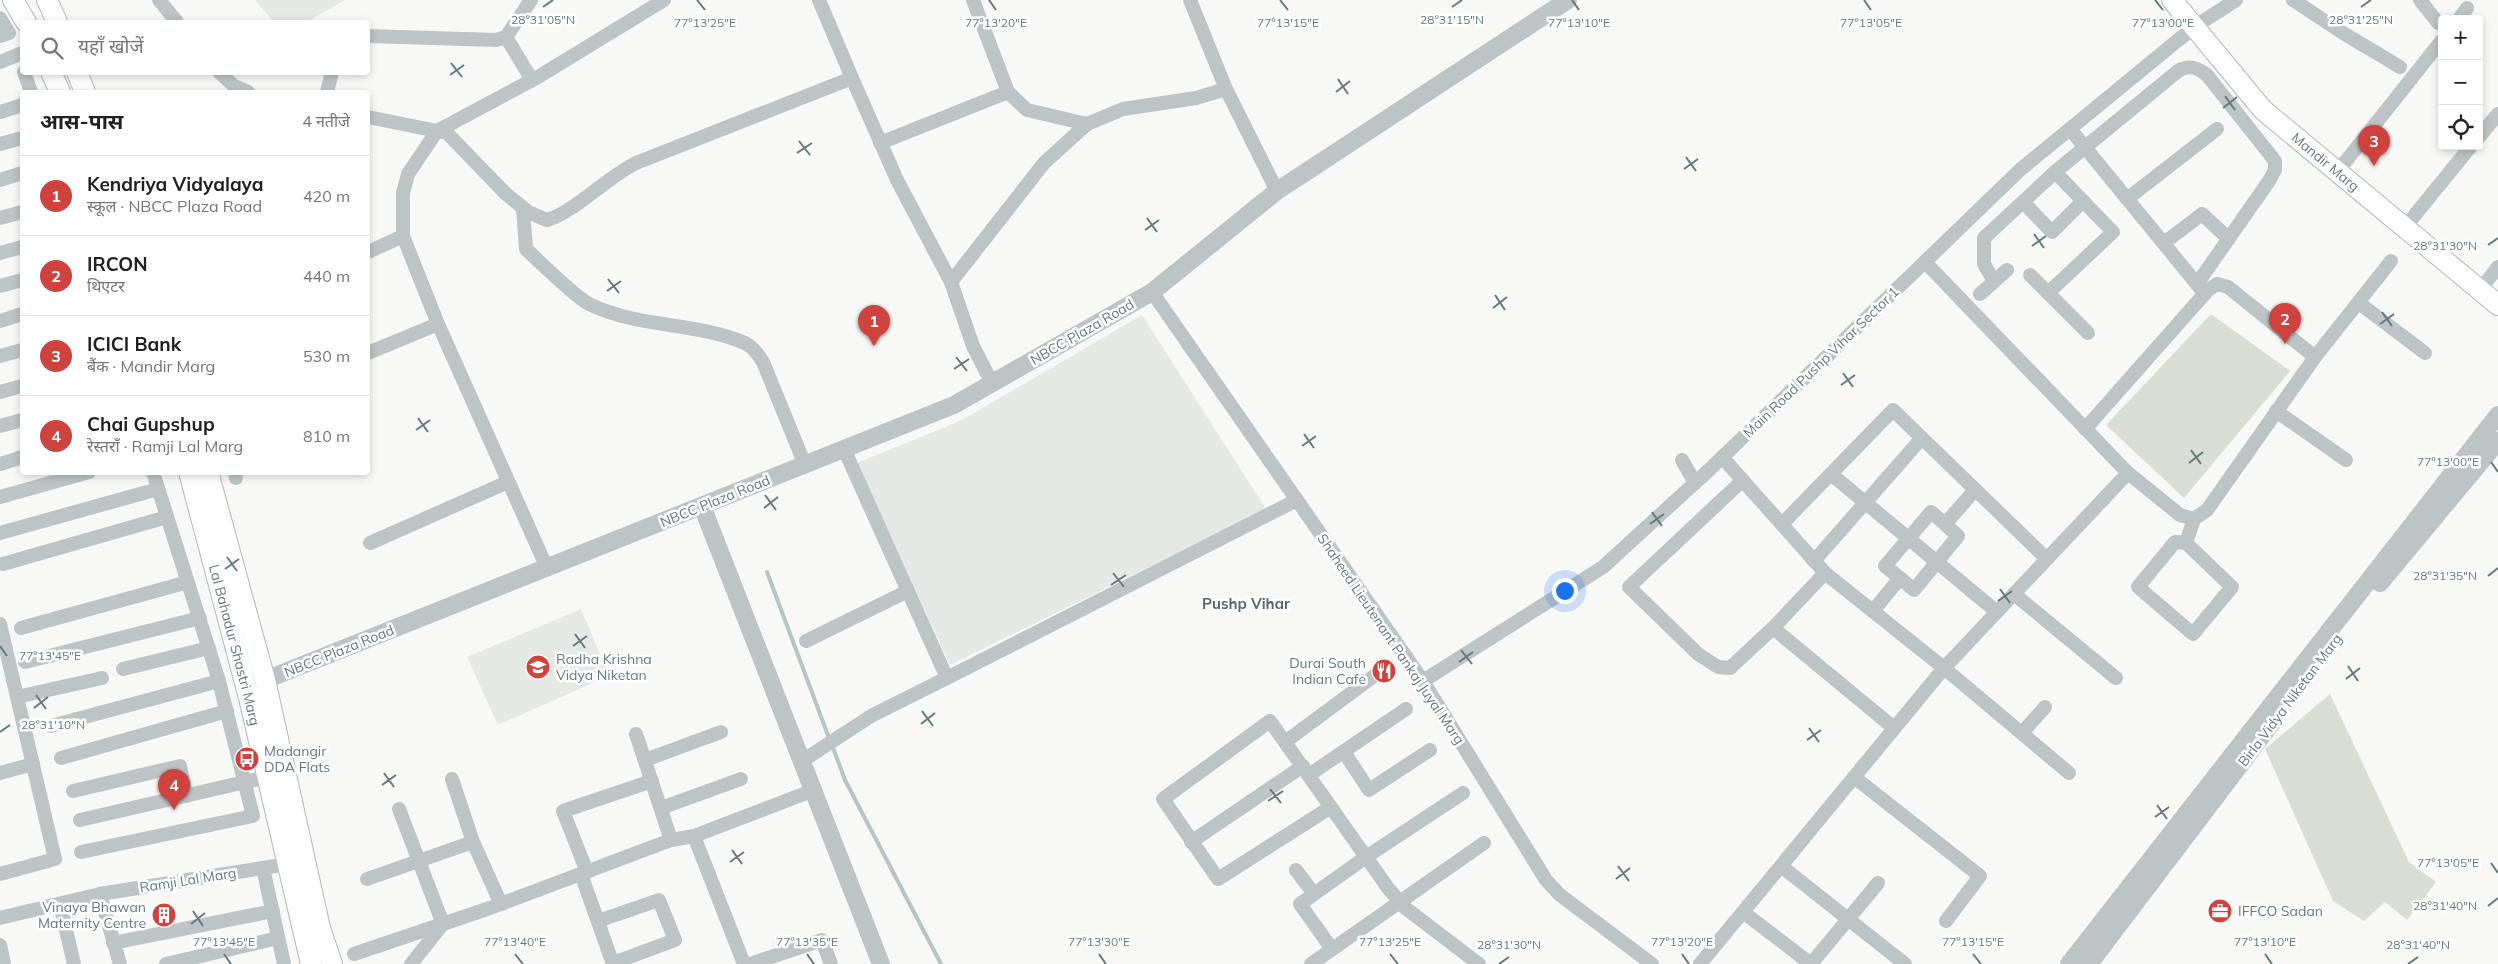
<!DOCTYPE html>
<html lang="hi">
<head>
<meta charset="utf-8">
<style>
	:root { --surface:#fff; --page:#f6f6f6; --text:#202124; --muted:#757577; --line:#e0e0e0; --accent:#cf433f }
	body { margin:0; font-family:Mulish,"Noto Sans Devanagari",sans-serif; background:var(--page); color:var(--text) }
	.controls { position:absolute; right:15px; top:15px; display:grid; overflow:hidden; border-radius:5px; box-shadow:0 2px 8px #0003 }
	.controls button { width:45px; height:45px; display:grid; place-items:center; padding:0; border:0; border-bottom:1px solid var(--line); background:var(--surface); color:var(--text); font:25px sans-serif }
	.you { position:absolute; left:1564px; top:590px; width:18px; height:18px; margin:-12px; border:4px solid #fff; border-radius:50%; background:#1a73e8; box-shadow:0 0 0 8px #1a73e833 }
	.badge { display:grid; place-items:center; width:32px; height:32px; border-radius:50%; background:var(--accent); color:#fff; font-size:16px; font-weight:700 }
	.pin { position:absolute; translate:-50% -41px; filter:drop-shadow(0 1px 2px #0008) }
	.pin::after { content:''; position:absolute; top:26px; width:18px; height:15px; background:inherit; clip-path:polygon(0 0,100% 0,50% 100%) }
	.list { margin:0; padding:0; list-style:none }
	h2 { display:flex; justify-content:space-between; align-items:center; height:65px; margin:0; padding:0 20px; font-size:21px }
	h2 small { font-size:16px; font-weight:400; color:var(--muted) }
	.list li { display:grid; grid-template-columns:32px 1fr auto; gap:15px; align-items:center; box-sizing:border-box; height:80px; padding:0 20px; border-top:1px solid var(--line) }
	.list b { display:block; font-size:19px; white-space:nowrap }
	.list p { margin:0; font-size:16px; white-space:nowrap; color:var(--muted) }
	.list em { font-size:16px; font-style:normal; color:var(--muted) }
	.icon { flex:none; width:28px; height:28px; fill:none; stroke:currentColor; stroke-width:2; stroke-linecap:round; stroke-linejoin:round }
	.map { position:relative; flex:none; width:2498px; height:964px; overflow:hidden }
	.search { position:absolute; background:var(--surface); box-shadow:0 2px 8px #0003; left:20px; top:20px; width:350px; height:55px; display:flex; align-items:center; gap:12px; box-sizing:border-box; padding:0 18px; border-radius:5px; color:var(--muted); font-size:19px }
	.panel { position:absolute; background:var(--surface); box-shadow:0 2px 8px #0003; left:20px; top:90px; width:350px; height:385px; border-radius:5px }
	.map>svg:first-child { display:block }
	.built { fill:#e6e8e6 }
	.green { fill:#daddd6 }
	.lines { fill:none; stroke-linecap:round; stroke-linejoin:round }
	.stream { stroke:#b7c4c6; stroke-width:4 }
	.secondary-casing { stroke:#b0b8ba; stroke-width:22 }
	.minor { stroke:#bec3c5; stroke-width:14 }
	.tertiary { stroke:#bec3c5; stroke-width:18 }
	.secondary { stroke:#fff; stroke-width:20 }
	.ticks { fill:none; stroke:#66797e; stroke-width:2 }
	.labels { text-anchor:middle; stroke-width:5; stroke-linejoin:round; paint-order:stroke }
	.street-label { font-size:14px; fill:#66797e; stroke:#fff }
	.poi-label { font-size:14px; fill:#66797e; stroke:#fff; text-anchor:start }
	.neighbourhood-label { font-size:15px; font-weight:bold; fill:#58656a; stroke:#fff }
	.ticks-label { font-size:12px; text-anchor:middle; fill:#66797e; stroke:#fff; stroke-width:5; stroke-linejoin:round; paint-order:stroke }
</style>
</head>
<body>
<div class="map">
<svg width="2498" height="964" viewBox="0 0 2498 964">
	<rect width="100%" height="100%" fill="#f8f8f6"/>
	<!-- built -->
	<g class="built">
		<path d="M255,0H345L307,22H274Z"/>
		<path d="M1142,315L1266,509L950,665L857,463L960,421Z"/>
		<path d="M581,609L609,676L498,725L467,657Z"/>
	</g>
	<!-- green -->
	<g class="green">
		<path d="M2211,314L2290,371L2184,498L2106,425Z"/>
		<path d="M2330,694L2409,862L2436,882L2407,920L2385,902L2364,921L2333,901L2265,749Z"/>
	</g>
	<g class="lines">
		<!-- stream -->
		<g class="stream">
			<path d="M767,572L829,738"/>
			<path d="M832,745L845,780L941,964"/>
		</g>
		<defs>
			<g id="secondary">
				<path d="M13,0L26,22"/>
				<path d="M47,0L57,22"/>
				<path id="s1" d="M2172,0L2263,110L2498,305"/>
				<path d="M51,72L60,92"/>
				<path d="M77,72L85,92"/>
				<path id="s2" d="M189,472L249,698L311,964"/>
				<path d="M208,472L265,680L320,928L332,964"/>
			</g>
		</defs>
		<!-- secondary casing -->
		<use href="#secondary" class="secondary-casing"/>
		<!-- minor -->
		<g class="minor">
			<path d="M159,0L177,22"/>
			<path d="M973,0L1008,92L1027,110L1087,124"/>
			<path d="M1190,0L1226,89L1277,191"/>
			<path d="M2293,0L2343,33L2400,67"/>
			<path d="M2420,0L2438,23"/>
			<path d="M0,18L9,33L0,36"/>
			<path d="M2459,19L2467,8"/>
			<path d="M368,36L496,40L506,37L531,0"/>
			<path d="M506,37L532,80"/>
			<path d="M0,62L22,53"/>
			<path d="M24,72L31,92"/>
			<path d="M219,72L234,86L248,92"/>
			<path d="M852,78L897,180L951,282L973,346L992,383"/>
			<path d="M327,92L332,72"/>
			<path d="M0,112L22,105"/>
			<path d="M368,117L447,133L505,193L528,212L547,220C576,211 606,178 636,163L852,78L819,0"/>
			<path d="M2070,129L2201,289"/>
			<path d="M2479,137L2498,114"/>
			<path d="M880,143L1008,92"/>
			<path d="M0,144L22,138"/>
			<path d="M2342,166L2442,40"/>
			<path d="M0,180L22,173"/>
			<path d="M2127,199L2217,129"/>
			<path d="M2023,202L2052,232L2083,201"/>
			<path d="M523,208L526,249C540,262 574,296 589,304C638,328 696,322 745,343C753,347 758,354 763,362L805,465"/>
			<path d="M0,218L22,212"/>
			<path d="M2410,221L2471,146"/>
			<path d="M2164,243L2202,214L2228,238"/>
			<path d="M368,252L403,236"/>
			<path d="M0,253L22,247"/>
			<path d="M1925,262L2128,473L2180,515L2194,519"/>
			<path d="M2030,275L2088,333"/>
			<path d="M1994,281L1984,264V238L2055,172"/>
			<path d="M951,282L1044,163L1087,124L1123,109L1196,98L1226,89"/>
			<path d="M2486,282L2498,267"/>
			<path d="M0,286L22,280"/>
			<path d="M1152,292L1423,681L1546,880L1560,895L1652,964"/>
			<path d="M2048,293L2113,232L2055,172L2178,71C2189,64 2198,68 2207,75L2275,161V170L2269,181L2197,284"/>
			<path d="M1980,294L2007,270"/>
			<path d="M2359,303L2425,353"/>
			<path d="M0,321L22,314"/>
			<path d="M368,353L438,324"/>
			<path d="M0,356L22,350"/>
			<path d="M2315,357L2391,261"/>
			<path d="M0,392L22,386"/>
			<path d="M2276,411L2346,460"/>
			<path d="M0,426L22,420"/>
			<path d="M2085,429L2208,290L2217,284L2228,287L2315,357L2207,510L2194,519L2186,543L2175,542L2138,587L2193,634L2232,587L2186,543"/>
			<path d="M844,449L947,678L1297,500"/>
			<path d="M1722,457L1825,573L1944,668L2069,773"/>
			<path d="M1682,460L1695,483"/>
			<path d="M0,464L22,457"/>
			<path d="M235,472L236,478"/>
			<path d="M1831,474L1997,612"/>
			<path d="M1743,480L1629,587L1698,654L1718,667L1730,668L1773,628L1825,573"/>
			<path d="M0,497L89,472"/>
			<path d="M1782,524L1893,410L2047,559"/>
			<path d="M0,533L158,489"/>
			<path d="M370,543L508,482"/>
			<path d="M1814,561L1921,439"/>
			<path d="M3,564L167,517"/>
			<path d="M547,568L438,324L403,236V193L408,174L437,131L538,77L664,0"/>
			<path d="M1900,578L1885,566L1931,512L1945,524"/>
			<path d="M2014,594L2116,678"/>
			<path d="M1873,611L1900,578L1914,590L1958,536L1945,524L1975,490"/>
			<path d="M0,624L55,859L0,874"/>
			<path d="M21,628L188,582"/>
			<path d="M1773,628L1894,728"/>
			<path d="M806,641L908,591"/>
			<path d="M25,662L200,618"/>
			<path d="M123,669L209,648"/>
			<path d="M1423,681L1603,567L1709,470L2021,169L2194,27L2236,0"/>
			<path d="M17,697L102,678"/>
			<path d="M51,726L219,681"/>
			<path d="M2022,733L2045,707"/>
			<path d="M636,734L671,840"/>
			<path d="M1285,742L1378,673"/>
			<path d="M1344,752L1369,790L1430,750"/>
			<path d="M61,758L227,711"/>
			<path d="M645,760L721,732"/>
			<path d="M802,761L871,716L947,678"/>
			<path d="M0,773L33,764"/>
			<path d="M1309,775L1406,709"/>
			<path d="M1854,777L1980,876L1946,921"/>
			<path d="M452,779L473,842L501,904"/>
			<path d="M73,791L180,766L186,796"/>
			<path d="M1331,807L1218,879L1163,799L1270,721L1388,888L1404,907L1479,964"/>
			<path d="M661,808L741,779"/>
			<path d="M399,809L443,924L411,964"/>
			<path d="M80,820L267,777"/>
			<path d="M694,836L744,964"/>
			<path d="M1191,842L1303,766"/>
			<path d="M81,852L253,816L219,681L153,472"/>
			<path d="M1781,866L1905,964"/>
			<path d="M263,868L284,964"/>
			<path d="M1296,870L1314,894"/>
			<path d="M587,872L563,811L652,781"/>
			<path d="M581,874L613,964"/>
			<path d="M367,879L473,842"/>
			<path d="M100,894L120,964"/>
			<path d="M60,904L74,964"/>
			<path d="M1743,912L1811,964L1878,883"/>
			<path d="M0,918L100,894L288,864"/>
			<path d="M598,921L659,900L675,940L613,963"/>
			<path d="M113,943L273,911"/>
			<path d="M0,945L4,964"/>
			<path d="M1332,949L1300,904L1366,857L1463,793"/>
			<path d="M354,954L490,908L671,840L694,836L814,790"/>
			<path d="M166,964L278,938"/>
			<path d="M750,964L822,940L831,964"/>
			<path d="M1311,964L1484,843"/>
			<path d="M1700,964L1944,668L2128,473"/>
		</g>
		<!-- tertiary -->
		<g class="tertiary">
			<path d="M702,506L881,964"/>
			<path d="M2380,583L2498,441"/>
			<path d="M265,680L954,405L1152,292L1277,191L1568,0"/>
			<path d="M2069,964L2498,415"/>
			<path d="M2089,964L2274,720"/>
		</g>
		<!-- secondary -->
		<use href="#secondary" class="secondary"/>
	</g>
	<!-- ticks -->
	<path class="ticks" d="M697,0L705,10M989,0L996,10M1280,0L1288,10M1572,0L1579,10M1864,0L1871,10M2155,0L2163,10M543,7L553,0M1452,7L1462,0M2361,7L2371,0M451,63L462,77M450,75L464,65M1338,79L1348,94M1336,92L1350,81M2225,96L2235,110M2223,108L2237,97M799,141L810,155M797,153L812,143M1686,157L1696,171M1684,169L1698,159M1147,218L1157,232M1145,230L1159,220M2034,234L2044,248M2488,245L2498,238M2032,246L2046,236M608,279L619,293M607,291L621,281M1495,295L1505,310M1493,308L1507,297M2382,312L2392,326M2380,324L2394,314M956,357L967,371M954,369L969,359M1843,373L1853,387M1841,385L1855,375M418,418L428,432M416,430L430,420M1304,434L1314,448M1302,446L1316,436M2191,450L2201,464M2491,462L2498,472M2189,463L2203,452M765,495L776,510M764,508L778,497M1652,512L1662,526M1650,524L1664,514M227,557L237,571M225,569L239,559M1113,573L1124,587M2488,576L2498,568M1111,585L1126,575M2000,589L2010,603M1998,601L2012,591M575,634L585,648M0,646L7,656M573,646L587,636M1461,650L1472,664M1459,662L1473,652M2348,666L2358,681M2346,679L2360,668M36,695L46,709M34,708L48,697M922,711L933,726M921,724L935,713M1809,728L1819,742M0,732L10,725M1807,740L1821,730M384,773L394,787M382,785L396,775M1270,789L1281,803M1268,801L1283,791M2157,805L2167,819M2155,817L2169,807M732,850L742,864M730,862L744,852M2491,863L2498,873M1618,866L1629,881M1616,879L1630,868M2488,906L2498,898M193,911L203,926M191,924L205,913M224,954L231,964M515,954L523,964M807,954L814,964M1099,954L1106,964M1390,954L1398,964M1682,954L1689,964M1973,954L1981,964M2265,954L2272,964M1499,964L1509,957M2408,964L2418,957"/>
	<!-- icons -->
	<defs>
		<symbol id="school-disc" viewBox="-11 -11 22 22"><circle r="9.5" fill="#cf433f" stroke="#fff"/><path d="M0-5L7-2L0 1L-7-2ZM-4 1L0 2.5L4 1V4Q0 6-4 4Z" fill="#fff"/></symbol>
		<symbol id="restaurant-disc" viewBox="-11 -11 22 22"><circle r="9.5" fill="#cf433f" stroke="#fff"/><path d="M-5-6h1v4h1v-4h1v4h1v-4h1v5L-1.5 .5V6h-2V.5L-5-1ZM5-6V6H3V1.5H1.5Q1.5-4 5-6Z" fill="#fff"/></symbol>
		<symbol id="bus-disc" viewBox="-11 -11 22 22"><circle r="9.5" fill="#cf433f" stroke="#fff"/><path d="M-5-6H5V4H4V6H2V4H-2V6H-4V4H-5ZM-3.5-4V0h7V-4ZM-3.5 1.2v1.5H-2V1.2ZM2 1.2v1.5H3.5V1.2Z" fill="#fff"/></symbol>
		<symbol id="office-disc" viewBox="-11 -11 22 22"><circle r="9.5" fill="#cf433f" stroke="#fff"/><path d="M-6-3h4V-5.5h4V-3h4V5H-6ZM-1-4.5V-3h2v-1.5ZM-6 0V1H6V0Z" fill="#fff"/></symbol>
		<symbol id="building-disc" viewBox="-11 -11 22 22"><circle r="9.5" fill="#cf433f" stroke="#fff"/><path d="M-4-6H4V6H1V3H-1V6H-4ZM-2.5-4.3h1.7v1.8h-1.7ZM.8-4.3h1.7v1.8H.8ZM-2.5-1h1.7V.8h-1.7ZM.8-1h1.7V.8H.8Z" fill="#fff"/></symbol>
	</defs>
	<g fill-rule="evenodd">
		<use href="#school-disc" x="524" y="653" width="28" height="28"/>
		<use href="#restaurant-disc" x="1370" y="657" width="28" height="28"/>
		<use href="#bus-disc" x="233" y="745" width="28" height="28"/>
		<use href="#office-disc" x="2206" y="897" width="28" height="28"/>
		<use href="#building-disc" x="150" y="901" width="28" height="28"/>
	</g>
	<g class="labels">
		<!-- street labels -->
		<g class="street-label">
			<text dy="5" stroke="none"><textPath href="#s1" startOffset="224">Mandir Marg</textPath></text>
			<text transform="translate(1082 332) rotate(-30)" y="5">NBCC Plaza Road</text>
			<text transform="translate(1821 362) rotate(-44)" y="5">Main Road Pushp Vihar Sector 1</text>
			<text transform="translate(715 501) rotate(-22)" y="5">NBCC Plaza Road</text>
			<text transform="translate(1391 639) rotate(56)" y="5">Shaheed Lieutenant Pankaj Juyal Marg</text>
			<text dy="5" stroke="none"><textPath href="#s2" startOffset="179">Lal Bahadur Shastri Marg</textPath></text>
			<text transform="translate(339 651) rotate(-22)" y="5">NBCC Plaza Road</text>
			<text transform="translate(2290 700) rotate(-53)" y="5">Birla Vidya Niketan Marg</text>
			<text transform="translate(188 880) rotate(-9)" y="5">Ramji Lal Marg</text>
		</g>
		<!-- poi labels -->
		<g class="poi-label">
			<text x="556" y="664">Radha Krishna<tspan x="556" dy="16">Vidya Niketan</tspan></text>
			<text x="1366" y="668" text-anchor="end">Durai South<tspan x="1366" dy="16">Indian Cafe</tspan></text>
			<text x="264" y="756">Madangir<tspan x="264" dy="16">DDA Flats</tspan></text>
			<text x="146" y="912" text-anchor="end">Vinaya Bhawan<tspan x="146" dy="16">Maternity Centre</tspan></text>
			<text x="2238" y="916">IFFCO Sadan</text>
		</g>
		<!-- neighbourhood labels -->
		<g class="neighbourhood-label">
			<text x="1246" y="609">Pushp Vihar</text>
		</g>
	</g>
	<g class="ticks-label">
		<text x="543" y="24">28°31'05"N</text>
		<text x="1452" y="24">28°31'15"N</text>
		<text x="2361" y="24">28°31'25"N</text>
		<text x="705" y="27">77°13'25"E</text>
		<text x="996" y="27">77°13'20"E</text>
		<text x="1288" y="27">77°13'15"E</text>
		<text x="1579" y="27">77°13'10"E</text>
		<text x="1871" y="27">77°13'05"E</text>
		<text x="2163" y="27">77°13'00"E</text>
		<text x="2445" y="250">28°31'30"N</text>
		<text x="2448" y="466">77°13'00"E</text>
		<text x="2445" y="580">28°31'35"N</text>
		<text x="50" y="660">77°13'45"E</text>
		<text x="53" y="729">28°31'10"N</text>
		<text x="2448" y="867">77°13'05"E</text>
		<text x="2445" y="910">28°31'40"N</text>
		<text x="224" y="946">77°13'45"E</text>
		<text x="515" y="946">77°13'40"E</text>
		<text x="807" y="946">77°13'35"E</text>
		<text x="1099" y="946">77°13'30"E</text>
		<text x="1390" y="946">77°13'25"E</text>
		<text x="1682" y="946">77°13'20"E</text>
		<text x="1973" y="946">77°13'15"E</text>
		<text x="2265" y="946">77°13'10"E</text>
		<text x="1509" y="949">28°31'30"N</text>
		<text x="2418" y="949">28°31'40"N</text>
	</g>
</svg>
<div class="controls">
<button>+</button>
<button>−</button>
<button><svg class="icon" aria-label="locate" viewBox="0 0 24 24"><circle cx="12" cy="12" r="6"/><path d="M12 2v4M12 18v4M2 12h4M18 12h4"/></svg></button>
</div>
<div class="you"></div>
<div class="pin badge" style="left:874px;top:346px">1</div>
<div class="pin badge" style="left:2285px;top:344px">2</div>
<div class="pin badge" style="left:2374px;top:166px">3</div>
<div class="pin badge" style="left:174px;top:810px">4</div>
<div class="search"><svg class="icon" aria-label="search" viewBox="0 0 24 24"><circle cx="10" cy="10" r="6"/><path d="M15 15l6 6"/></svg>यहाँ खोजें</div>
<section class="panel">
<h2>आस-पास<small>4 नतीजे</small></h2>
<ul class="list">
<li><span class="badge">1</span><div><b>Kendriya Vidyalaya</b><p>स्कूल · NBCC Plaza Road</p></div><em>420 m</em></li>
<li><span class="badge">2</span><div><b>IRCON</b><p>थिएटर</p></div><em>440 m</em></li>
<li><span class="badge">3</span><div><b>ICICI Bank</b><p>बैंक · Mandir Marg</p></div><em>530 m</em></li>
<li><span class="badge">4</span><div><b>Chai Gupshup</b><p>रेस्तराँ · Ramji Lal Marg</p></div><em>810 m</em></li>
</ul>
</section>
</div>
</body>
</html>
